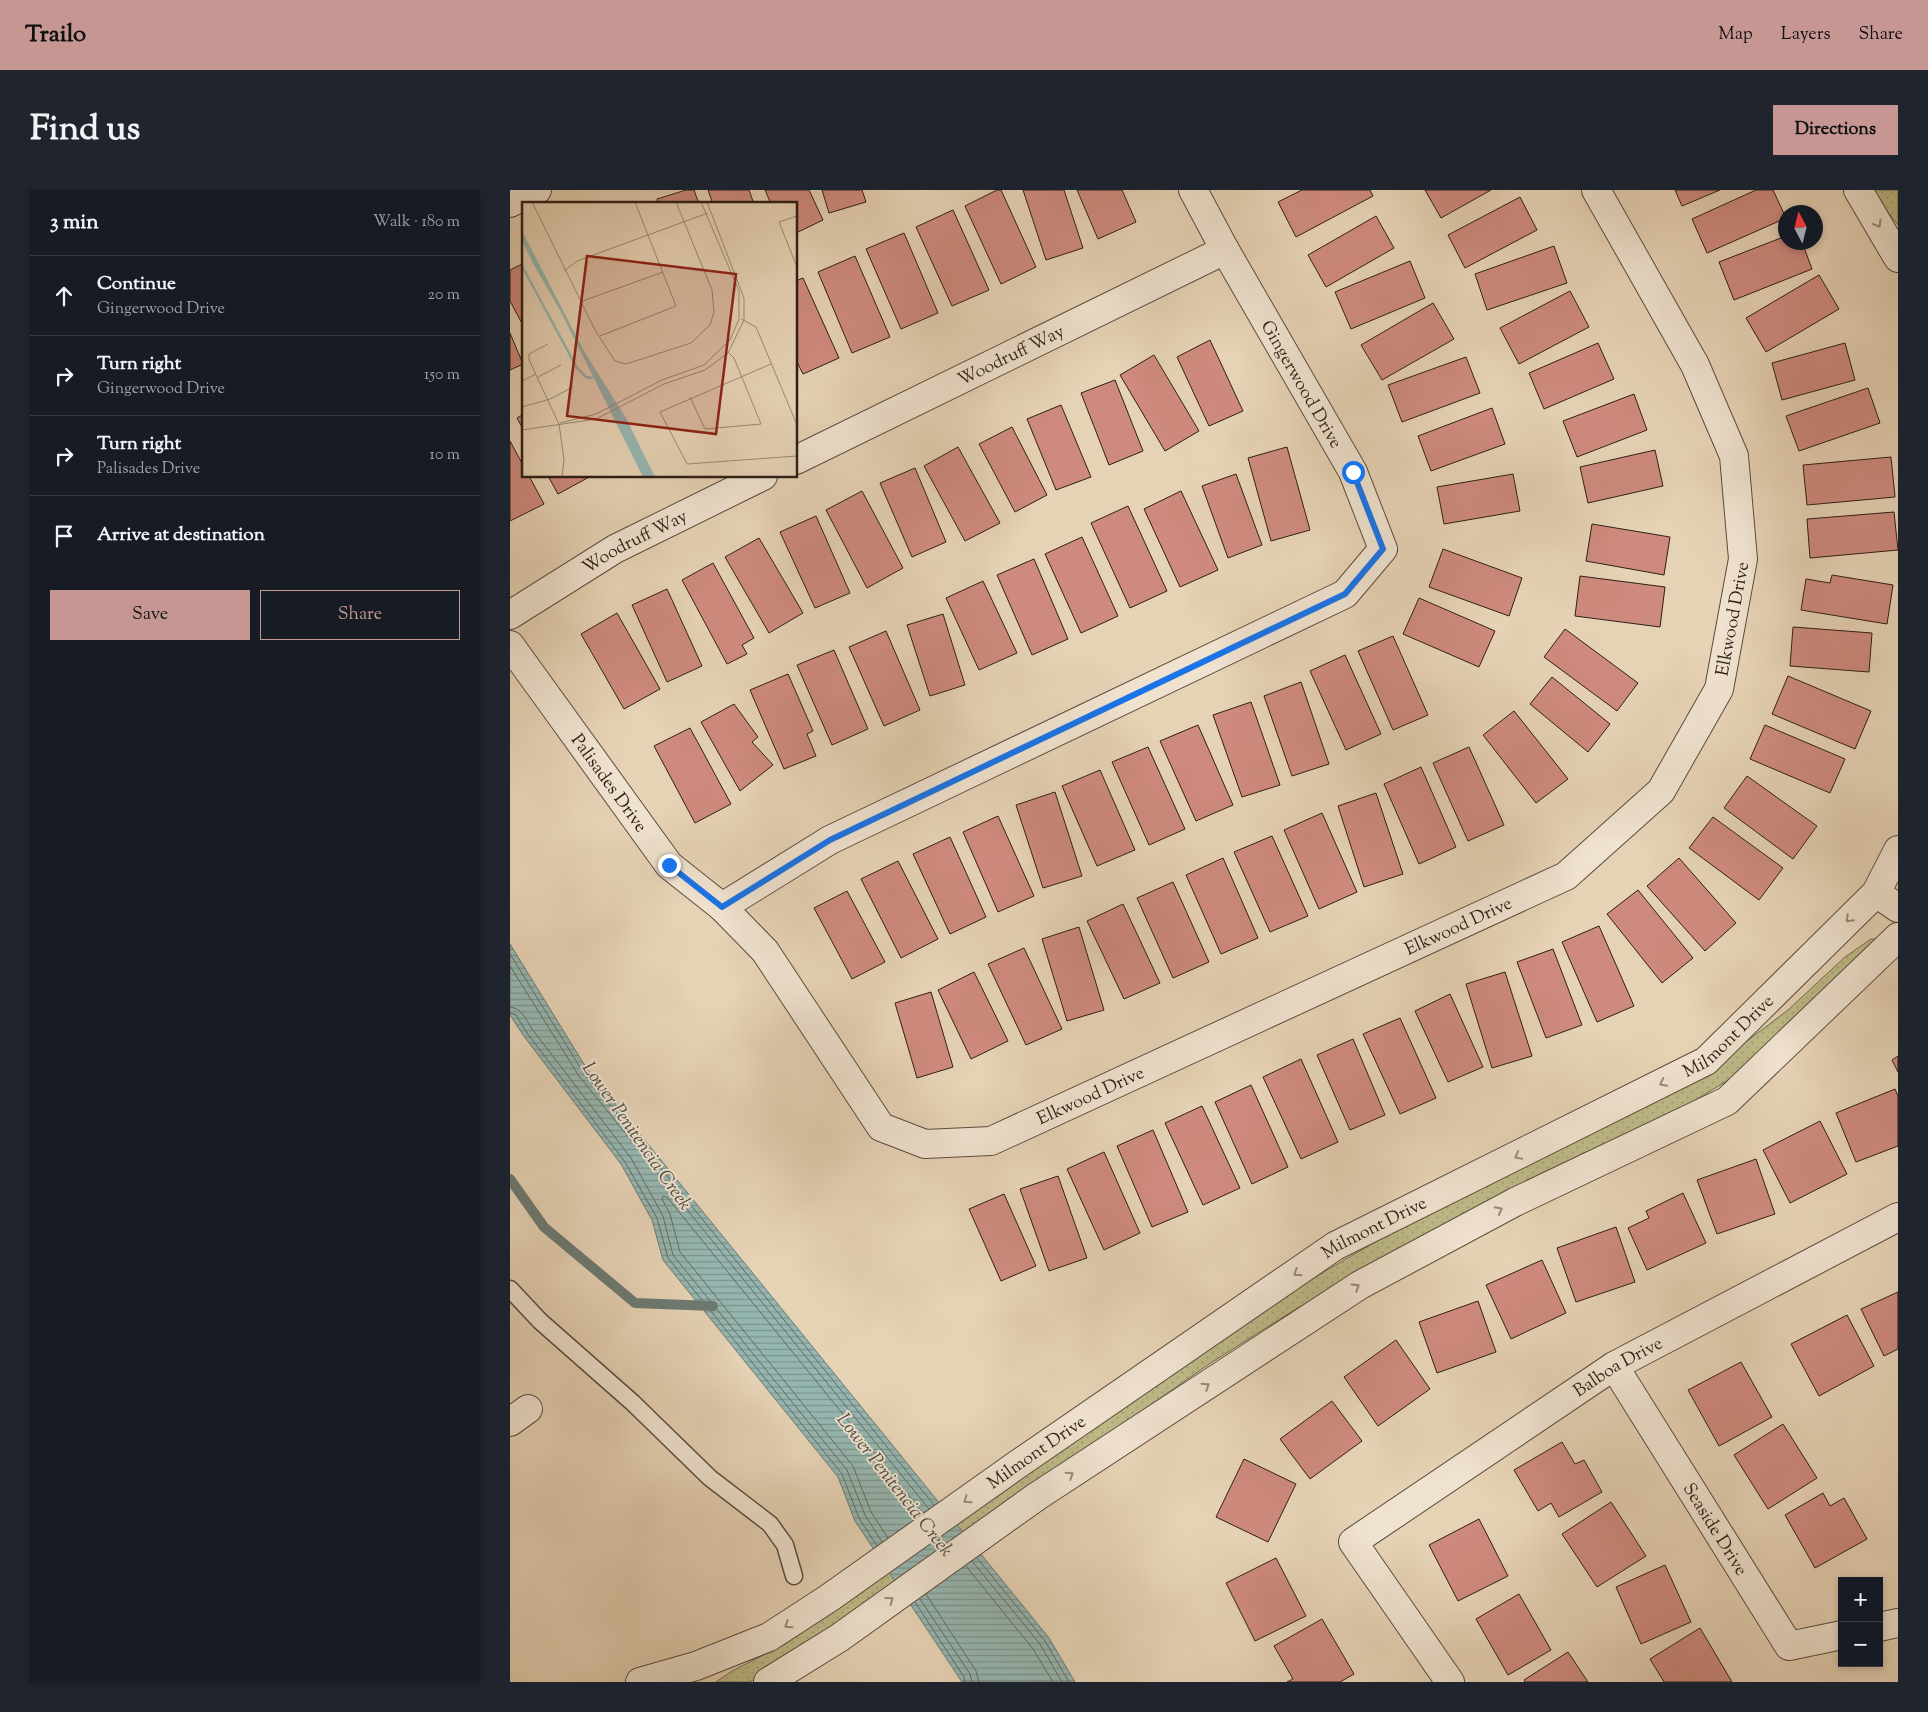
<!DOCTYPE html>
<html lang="en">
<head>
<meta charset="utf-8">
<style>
	:root { --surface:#171b24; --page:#20242c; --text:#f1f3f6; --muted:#9ea1a6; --line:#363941; --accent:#c59692 }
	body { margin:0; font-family:"Sorts Mill Goudy",serif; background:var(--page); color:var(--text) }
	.controls { position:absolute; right:15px; bottom:15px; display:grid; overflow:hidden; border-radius:0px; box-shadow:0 2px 8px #0003 }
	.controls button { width:45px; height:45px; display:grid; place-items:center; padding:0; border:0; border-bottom:1px solid var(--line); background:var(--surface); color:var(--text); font:25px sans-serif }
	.compass { position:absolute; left:1268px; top:15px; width:45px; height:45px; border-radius:50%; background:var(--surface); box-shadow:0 2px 8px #0003; rotate:353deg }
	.stop { position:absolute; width:15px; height:15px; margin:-11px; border:4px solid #1a73e8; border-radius:50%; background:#fff }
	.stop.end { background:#1a73e8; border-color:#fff; box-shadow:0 1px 5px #0008 }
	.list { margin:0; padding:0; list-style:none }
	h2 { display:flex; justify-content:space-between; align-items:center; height:65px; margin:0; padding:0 20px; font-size:21px }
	h2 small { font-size:16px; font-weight:400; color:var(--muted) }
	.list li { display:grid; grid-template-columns:32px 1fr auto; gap:15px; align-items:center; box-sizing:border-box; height:80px; padding:0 20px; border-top:1px solid var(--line) }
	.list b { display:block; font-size:19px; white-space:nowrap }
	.list p { margin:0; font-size:16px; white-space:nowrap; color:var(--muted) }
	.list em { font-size:16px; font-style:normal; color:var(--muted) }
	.actions { display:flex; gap:10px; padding:15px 20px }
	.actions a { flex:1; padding:11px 0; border:1px solid var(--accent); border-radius:0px; text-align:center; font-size:18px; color:var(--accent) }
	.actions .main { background:var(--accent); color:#111 }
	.icon { flex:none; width:28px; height:28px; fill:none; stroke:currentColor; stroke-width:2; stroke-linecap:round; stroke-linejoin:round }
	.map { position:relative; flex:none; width:1388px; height:1492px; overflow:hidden; border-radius:0px }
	header { display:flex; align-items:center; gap:30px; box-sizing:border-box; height:70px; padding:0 25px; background:var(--accent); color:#111 }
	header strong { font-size:24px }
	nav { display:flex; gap:28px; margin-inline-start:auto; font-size:18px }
	.intro { display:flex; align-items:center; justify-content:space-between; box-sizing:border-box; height:120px; padding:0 30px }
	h1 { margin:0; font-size:35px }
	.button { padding:12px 22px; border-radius:0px; background:var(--accent); color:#111; font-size:18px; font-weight:700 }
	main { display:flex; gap:30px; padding:0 30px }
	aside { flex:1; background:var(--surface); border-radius:0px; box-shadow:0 2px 8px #0003 }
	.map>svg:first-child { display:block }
	.grass { fill:url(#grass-dots); stroke:#756c50 }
	.water { fill:url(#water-rules); stroke:#6c7a73 }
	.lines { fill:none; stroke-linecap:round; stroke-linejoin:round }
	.shore { stroke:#626b64; stroke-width:1 }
	.stream { stroke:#6c7a73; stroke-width:10 }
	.building { fill:#ce8a7e; stroke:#2d1f17 }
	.service-casing { stroke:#5b4c3e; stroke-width:19 }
	.minor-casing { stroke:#5b4c3e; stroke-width:30 }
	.tertiary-casing { stroke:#5b4c3e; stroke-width:30 }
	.service { stroke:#efe2cf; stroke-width:16 }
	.minor { stroke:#efe2cf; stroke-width:28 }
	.tertiary { stroke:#efe2cf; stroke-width:28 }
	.oneway { stroke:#988a7c }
	.route { stroke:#1a73e8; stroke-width:6 }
	.labels { text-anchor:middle; stroke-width:4; stroke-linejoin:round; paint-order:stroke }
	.street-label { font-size:18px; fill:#2d1f17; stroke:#efe2cf }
	.water-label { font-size:19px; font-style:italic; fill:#4c4d45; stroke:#efe2cf }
	.inset-river { fill:none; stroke:#96b7b1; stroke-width:2.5 }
	.inset-road { fill:none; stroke:#9c8a76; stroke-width:1 }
	.view { fill:#8f2418; fill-opacity:0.15; stroke:#8f2418; stroke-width:2.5 }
	.inset-edge { fill:none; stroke:#2d1f17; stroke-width:2.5 }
</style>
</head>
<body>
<header>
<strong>Trailo</strong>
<nav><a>Map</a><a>Layers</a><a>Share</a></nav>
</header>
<div class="intro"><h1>Find us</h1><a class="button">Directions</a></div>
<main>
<aside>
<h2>3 min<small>Walk · 180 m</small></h2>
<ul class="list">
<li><svg class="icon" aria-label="ahead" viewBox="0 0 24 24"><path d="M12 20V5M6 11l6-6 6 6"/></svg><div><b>Continue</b><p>Gingerwood Drive</p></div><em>20 m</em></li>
<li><svg class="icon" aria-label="right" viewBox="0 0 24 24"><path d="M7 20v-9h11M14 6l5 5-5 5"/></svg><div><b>Turn right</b><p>Gingerwood Drive</p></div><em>150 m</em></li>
<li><svg class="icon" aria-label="right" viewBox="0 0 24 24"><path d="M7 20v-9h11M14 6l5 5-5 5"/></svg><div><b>Turn right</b><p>Palisades Drive</p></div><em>10 m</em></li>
<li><svg class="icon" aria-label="arrive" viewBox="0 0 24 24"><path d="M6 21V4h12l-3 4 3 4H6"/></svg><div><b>Arrive at destination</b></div></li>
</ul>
<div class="actions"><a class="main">Save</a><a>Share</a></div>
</aside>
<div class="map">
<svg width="1388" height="1492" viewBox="0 0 1388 1492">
	<defs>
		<pattern id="grass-dots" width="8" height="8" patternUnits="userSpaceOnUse" patternTransform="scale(1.25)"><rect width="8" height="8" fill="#bdba88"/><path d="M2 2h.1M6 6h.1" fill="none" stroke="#a39f75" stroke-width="1.8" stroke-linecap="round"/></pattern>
		<pattern id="water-rules" width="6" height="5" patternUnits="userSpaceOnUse" patternTransform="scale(1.25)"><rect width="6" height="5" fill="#96b7b1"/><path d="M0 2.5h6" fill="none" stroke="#7b948f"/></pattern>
	</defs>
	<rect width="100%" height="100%" fill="#e6d2b5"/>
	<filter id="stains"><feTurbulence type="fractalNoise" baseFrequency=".004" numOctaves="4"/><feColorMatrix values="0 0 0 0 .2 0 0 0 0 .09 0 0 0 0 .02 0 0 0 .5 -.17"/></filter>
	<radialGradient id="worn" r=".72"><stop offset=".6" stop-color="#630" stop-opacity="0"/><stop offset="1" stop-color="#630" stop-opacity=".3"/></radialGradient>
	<!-- grass -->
	<g class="grass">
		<path d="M1364,0H1388V35L1376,20Z"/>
		<path d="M1361,749H1365L1366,753L1233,881L1156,928L848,1083L778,1124L699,1174L253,1485L239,1492H206L222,1481L275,1454L342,1408L652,1188L733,1133L807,1086L877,1045L1196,879L1233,854L1278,820L1335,767Z"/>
	</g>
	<!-- water -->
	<path class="water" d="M0,754L77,879L539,1448L565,1492H452L345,1331L328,1287L153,1070L142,1030L111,974L13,845L0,825Z"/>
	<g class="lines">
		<!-- shore -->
		<g class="shore">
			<path d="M0,764L73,882L424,1315"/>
			<path d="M0,776L69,886L419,1319"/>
			<path d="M0,817C12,818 16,830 22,839L121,968L153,1026L163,1065L337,1280L355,1325L372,1352"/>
			<path d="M0,823L6,825L17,843L115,972L147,1028L158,1068L332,1284L349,1328L367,1356"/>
			<path d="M378,1348L361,1322L343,1276L170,1062L160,1024L152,1009L153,1006L157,1007L413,1323"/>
			<path d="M467,1368L535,1451L559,1492"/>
			<path d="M462,1371L530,1454L552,1492"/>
			<path d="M456,1376L523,1459L543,1492"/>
			<path d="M416,1404L466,1481L469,1492"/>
			<path d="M410,1409L460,1484L462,1492"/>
			<path d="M405,1412L454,1487L455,1492"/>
		</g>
		<!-- stream -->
		<path class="stream" d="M0,989L34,1037L125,1113L203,1116"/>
	</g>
	<!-- building -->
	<g class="building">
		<path d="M176,0H184L189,14H148L147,9Z"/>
		<path d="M198,0H239L244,14H203Z"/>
		<path d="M255,0H299L313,30L286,43V14H261Z"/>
		<path d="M312,0H352L356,12L319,23Z"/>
		<path d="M487,0H491L526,77L491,94L455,16Z"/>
		<path d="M513,0H554L573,58L536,70Z"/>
		<path d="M567,0H612L626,32L588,49Z"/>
		<path d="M792,0H860L863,6L786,47L768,12Z"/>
		<path d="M915,0H981L931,28Z"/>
		<path d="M1165,0H1210L1172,16Z"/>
		<path d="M1246,0H1263L1276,28L1197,63L1182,29Z"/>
		<path d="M1010,7L1027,40L955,78L938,45Z"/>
		<path d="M443,20L479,100L442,116L406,37Z"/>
		<path d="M866,26L884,58L816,97L798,65Z"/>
		<path d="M394,43L428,123L391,139L356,59Z"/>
		<path d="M1276,46V52H1292L1302,79L1224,110L1209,72Z"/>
		<path d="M1044,56L1057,93L977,120L965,84Z"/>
		<path d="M345,66L380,147L342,163L308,82Z"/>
		<path d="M900,71L915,108L841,139L825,102Z"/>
		<path d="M14,73V137L0,111V80Z"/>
		<path d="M1309,85L1329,119L1256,162L1236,128Z"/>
		<path d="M293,88L329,168L293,184L286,170V91Z"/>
		<path d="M1060,101L1079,137L1009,174L990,138Z"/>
		<path d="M923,113L944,149L872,190L851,155Z"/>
		<path d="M0,143L13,174L0,180Z"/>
		<path d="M700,150L733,221L699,236L667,167Z"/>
		<path d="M1088,153L1104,189L1034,219L1019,183Z"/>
		<path d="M1335,153L1345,190L1272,210L1262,173Z"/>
		<path d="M644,165L689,241L655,261L610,185Z"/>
		<path d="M956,167L970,203L892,232L878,195Z"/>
		<path d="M605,190L633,261L599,275L571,203Z"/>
		<path d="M1358,198L1370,233L1289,261L1276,226Z"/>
		<path d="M1124,204L1137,240L1067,267L1053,231Z"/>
		<path d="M551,215L581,287L546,300L517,229Z"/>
		<path d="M982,218L995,254L921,281L908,246Z"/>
		<path d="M14,224V241L7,228Z"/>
		<path d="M502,237L537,305L505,322L469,254Z"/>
		<path d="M0,251L14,277V286H19L34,314L0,331Z"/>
		<path d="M448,257L490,333L455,351L414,276Z"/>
		<path d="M777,257L800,340L761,351L738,268Z"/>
		<path d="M1145,260L1153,296L1078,313L1070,277Z"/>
		<path d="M1381,267L1385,307L1297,315L1293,275Z"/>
		<path d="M405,278L436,352L402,367L370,293Z"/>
		<path d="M726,284L752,355L718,368L692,296Z"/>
		<path d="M1003,284L1010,321L934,334L927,297Z"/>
		<path d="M38,286H81L48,304Z"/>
		<path d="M352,301L393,378L357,398L316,320Z"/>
		<path d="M671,301L708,380L670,397L634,319Z"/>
		<path d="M618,316L657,401L620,418L581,333Z"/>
		<path d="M1384,322L1388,360L1300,368L1297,329Z"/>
		<path d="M306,326L340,403L305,418L270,342Z"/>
		<path d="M1082,334L1160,347L1154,385L1076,371Z"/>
		<path d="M572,347L608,426L571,443L535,364Z"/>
		<path d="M249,348L293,423L259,443L215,367Z"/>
		<path d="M933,359L1012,388L999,426L919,397Z"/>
		<path d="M524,369L558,449L522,465L487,385Z"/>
		<path d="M203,373L244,448L232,455L237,464L217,474L172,390Z"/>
		<path d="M1322,385L1383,395L1377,434L1291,420L1296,389L1320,393Z"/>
		<path d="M1070,386L1155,397L1150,437L1065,426Z"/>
		<path d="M473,391L507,463L469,480L436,408Z"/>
		<path d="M157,399L192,476L157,492L122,415Z"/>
		<path d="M909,408L985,441L969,477L893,444Z"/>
		<path d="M107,423L150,499L114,519L71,444Z"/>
		<path d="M433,424L455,495L420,506L397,435Z"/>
		<path d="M1283,437L1362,443L1359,482L1280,476Z"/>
		<path d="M1055,439L1128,493L1107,521L1034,467Z"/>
		<path d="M376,441L410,520L374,536L339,457Z"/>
		<path d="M883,446L918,525L883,540L848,461Z"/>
		<path d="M324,460L358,539L322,555L287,475Z"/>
		<path d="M835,465L871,544L836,560L800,481Z"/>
		<path d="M278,484L303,541L297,544L306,566L274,579L240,500Z"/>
		<path d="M1278,486L1361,521L1345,559L1262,524Z"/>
		<path d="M1042,487L1100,534L1078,562L1020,514Z"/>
		<path d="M791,492L819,574L782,586L754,506Z"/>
		<path d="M741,512L770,595L732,607L703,525Z"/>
		<path d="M224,514L248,547L242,552L263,575L230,601L191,532Z"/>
		<path d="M1004,521L1058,589L1026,613L973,545Z"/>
		<path d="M688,535L723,615L686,631L650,551Z"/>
		<path d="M1255,535L1335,569L1320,603L1240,569Z"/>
		<path d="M180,538L221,614L185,633L144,556Z"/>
		<path d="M638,557L675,639L639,655L602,572Z"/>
		<path d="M959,557L994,635L958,651L923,573Z"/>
		<path d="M911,577L946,657L909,674L874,594Z"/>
		<path d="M590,580L625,660L587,676L552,596Z"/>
		<path d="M1237,586L1307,636L1283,669L1214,618Z"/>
		<path d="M545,602L572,686L533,698L506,615Z"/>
		<path d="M866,603L893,684L854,697L828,616Z"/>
		<path d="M812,623L847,702L809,719L774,640Z"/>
		<path d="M488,626L524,706L488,722L453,642Z"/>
		<path d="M1203,627L1273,678L1249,710L1179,658Z"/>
		<path d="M762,646L798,726L760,742L724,662Z"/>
		<path d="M440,647L476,727L440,744L403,664Z"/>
		<path d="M713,668L748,748L711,764L676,685Z"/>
		<path d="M1169,668L1226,733L1195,761L1137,696Z"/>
		<path d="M388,671L428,749L391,768L351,689Z"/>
		<path d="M663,692L699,772L663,788L627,708Z"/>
		<path d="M1128,700L1183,768L1152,793L1097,724Z"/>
		<path d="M337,701L375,772L342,789L304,718Z"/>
		<path d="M613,714L650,793L614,809L577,731Z"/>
		<path d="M1089,736L1124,816L1087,832L1052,752Z"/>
		<path d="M569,737L594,820L557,831L532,749Z"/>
		<path d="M514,758L552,839L516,855L478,774Z"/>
		<path d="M1043,759L1072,835L1036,848L1007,772Z"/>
		<path d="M464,782L498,851L461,869L428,800Z"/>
		<path d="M995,782L1022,866L982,878L956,794Z"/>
		<path d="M421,802L443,877L407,888L385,813Z"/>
		<path d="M940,804L973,877L938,892L905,821Z"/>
		<path d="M890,828L926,908L890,924L853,844Z"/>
		<path d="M843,849L875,925L840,940L807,865Z"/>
		<path d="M1388,866V882L1382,870Z"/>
		<path d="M791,869L828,952L791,969L753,887Z"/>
		<path d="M741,895L778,977L742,994L705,912Z"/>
		<path d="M1385,899L1388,906V956L1346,972L1326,923Z"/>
		<path d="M692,916L730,998L693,1015L655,933Z"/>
		<path d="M1310,931L1337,984L1280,1013L1253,960Z"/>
		<path d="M643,940L678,1022L642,1037L607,956Z"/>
		<path d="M594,962L630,1043L594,1060L557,979Z"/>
		<path d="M1246,969L1265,1024L1207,1044L1187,990Z"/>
		<path d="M548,986L577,1068L539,1081L510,999Z"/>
		<path d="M1173,1003L1196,1053L1137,1080L1118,1038L1139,1028L1136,1021Z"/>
		<path d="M494,1004L526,1076L491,1091L459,1019Z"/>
		<path d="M1106,1037L1125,1092L1066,1112L1047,1058Z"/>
		<path d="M1032,1070L1056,1123L1001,1149L976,1095Z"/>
		<path d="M1388,1102V1159L1374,1166L1351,1119Z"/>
		<path d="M968,1111L986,1162L927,1183L909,1132Z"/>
		<path d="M1337,1125L1364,1176L1309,1206L1281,1154Z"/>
		<path d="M886,1150L920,1199L868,1236L834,1187Z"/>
		<path d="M1231,1172L1262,1227L1209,1256L1178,1200Z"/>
		<path d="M822,1211L852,1251L800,1289L770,1249Z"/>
		<path d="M1273,1234L1307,1288L1258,1319L1224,1265Z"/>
		<path d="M1052,1252L1065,1274L1074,1270L1092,1302L1049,1327L1041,1313L1028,1321L1004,1280Z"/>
		<path d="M734,1269L786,1294L758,1352L706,1327Z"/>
		<path d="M1313,1303L1320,1316L1334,1308L1357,1349L1305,1378L1275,1325Z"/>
		<path d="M1101,1312L1136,1366L1087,1397L1052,1344Z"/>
		<path d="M969,1329L998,1386L948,1411L919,1355Z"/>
		<path d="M766,1368L796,1426L745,1451L716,1393Z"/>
		<path d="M1155,1375L1181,1432L1131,1454L1106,1397Z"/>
		<path d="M1009,1404L1041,1460L998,1485L966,1429Z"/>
		<path d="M812,1429L844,1484L830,1492H777L783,1489L764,1456Z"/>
		<path d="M1190,1438L1222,1492H1154L1140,1469Z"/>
		<path d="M1058,1462L1078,1492H1015L1014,1490Z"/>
	</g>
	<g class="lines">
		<defs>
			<path id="service" d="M0,1099L30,1131L123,1213L200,1288L260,1334L275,1355L284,1386"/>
			<g id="minor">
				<path d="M0,13L27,0"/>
				<path id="s1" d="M286,270L715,60"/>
				<path id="s2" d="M0,425L105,359L253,286"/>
				<path id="s3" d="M0,455L159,675L212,717L255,761L371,937L415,954L481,951L1056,686L1151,601L1209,499L1233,369L1224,266L1185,175L1086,0"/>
				<path d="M1366,703L1388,718"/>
				<path d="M212,717L320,650L835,404L873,359L843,282L715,60L683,0"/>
				<path id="s4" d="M1104,1176L1279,1456L1332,1445"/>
				<path d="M0,1232L18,1219"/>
				<path d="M1369,1437L1388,1433"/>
				<path id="s5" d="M940,1492L843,1352L1104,1176L1388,1027"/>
			</g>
			<g id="tertiary">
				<path d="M1348,0L1388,68"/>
				<path id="s6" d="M130,1492L186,1476L259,1447L319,1408L508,1274L825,1056L1196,871L1366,703L1388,660"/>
				<path d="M258,1492L329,1448L526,1307L850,1095L1005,1012L1217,911L1388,747"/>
			</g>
		</defs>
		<!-- service casing -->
		<use href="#service" class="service-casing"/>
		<!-- minor casing -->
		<use href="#minor" class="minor-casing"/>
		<!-- tertiary casing -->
		<use href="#tertiary" class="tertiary-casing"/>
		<!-- service -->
		<use href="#service" class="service"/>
		<!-- minor -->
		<use href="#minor" class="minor"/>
		<!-- tertiary -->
		<use href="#tertiary" class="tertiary"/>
	</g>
	<!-- one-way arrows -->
	<defs><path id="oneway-chevron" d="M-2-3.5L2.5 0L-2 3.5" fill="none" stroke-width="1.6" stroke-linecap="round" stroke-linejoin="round" transform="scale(1.25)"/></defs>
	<g class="oneway">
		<use href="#oneway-chevron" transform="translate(1368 34) rotate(60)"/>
		<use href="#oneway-chevron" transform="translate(1339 729) rotate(135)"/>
		<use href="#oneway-chevron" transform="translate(1153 893) rotate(153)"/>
		<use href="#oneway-chevron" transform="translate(1008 966) rotate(153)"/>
		<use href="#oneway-chevron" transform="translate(989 1020) rotate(-28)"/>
		<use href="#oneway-chevron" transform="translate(787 1083) rotate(146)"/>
		<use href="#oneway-chevron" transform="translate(846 1097) rotate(-32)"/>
		<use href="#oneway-chevron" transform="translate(696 1196) rotate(-33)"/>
		<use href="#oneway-chevron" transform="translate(560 1285) rotate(-33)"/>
		<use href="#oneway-chevron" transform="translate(457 1310) rotate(145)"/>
		<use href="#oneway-chevron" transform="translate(380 1410) rotate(-36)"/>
		<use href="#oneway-chevron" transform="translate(278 1435) rotate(147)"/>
	</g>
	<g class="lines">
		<!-- route -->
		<path class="route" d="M159,675L212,717L320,650L835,404L873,359L843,282"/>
	</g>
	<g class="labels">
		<!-- street labels -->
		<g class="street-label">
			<text dy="6" stroke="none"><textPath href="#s1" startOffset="239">Woodruff Way</textPath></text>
			<text transform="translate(792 194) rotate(60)" y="6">Gingerwood Drive</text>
			<text dy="6" stroke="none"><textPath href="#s2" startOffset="145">Woodruff Way</textPath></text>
			<text dy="6" stroke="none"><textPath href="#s3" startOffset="1674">Elkwood Drive</textPath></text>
			<text dy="6" stroke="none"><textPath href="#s3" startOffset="170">Palisades Drive</textPath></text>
			<text dy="6" stroke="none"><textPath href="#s3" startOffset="1239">Elkwood Drive</textPath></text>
			<text dy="6" stroke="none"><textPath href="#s6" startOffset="1272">Milmont Drive</textPath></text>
			<text dy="6" stroke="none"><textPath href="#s3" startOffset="834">Elkwood Drive</textPath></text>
			<text dy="6" stroke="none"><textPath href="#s6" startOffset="868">Milmont Drive</textPath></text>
			<text dy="6" stroke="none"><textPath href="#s5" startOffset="488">Balboa Drive</textPath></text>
			<text dy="6" stroke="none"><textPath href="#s6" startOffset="462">Milmont Drive</textPath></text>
			<text dy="6" stroke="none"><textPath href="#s4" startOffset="192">Seaside Drive</textPath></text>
		</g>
		<!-- water labels -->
		<g class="water-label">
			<text transform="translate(128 945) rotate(55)" y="7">Lower Penitencia Creek</text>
			<text transform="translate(386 1294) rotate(52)" y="7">Lower Penitencia Creek</text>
		</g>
	</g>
	<!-- overview -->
	<g transform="translate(12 12)">
		<rect width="275" height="275" fill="#e6d2b5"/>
		<path d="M0,29L62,149L104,216L133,275H121L40,112L12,63L0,39Z" fill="#96b7b1"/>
		<path class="inset-river" d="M0,64L55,166L64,175L71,176"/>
		<path class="inset-road" d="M10,0L73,128L93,159L104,162L169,141L188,123L192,110L190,88L154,0M275,14L257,20L275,65M42,69L55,59L186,11M58,100L141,70M219,117L234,125L275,223M78,134L154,104L113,0M7,158L37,222L42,258L40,275M7,158V152L26,142M249,162L138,210L165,262L275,254M16,175L39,163M0,179L14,172M168,195L183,227L239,222L212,156L206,150M0,205L28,197L51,185M38,221L74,212L140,178L182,163L208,138L217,117V89L179,0M0,228L74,217L142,182L183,168L206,151L222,118V96L185,0"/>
		<path class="view" d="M65,54L214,72L194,232L45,214Z"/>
		<rect width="275" height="275" class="inset-edge"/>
	</g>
	<rect width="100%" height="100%" filter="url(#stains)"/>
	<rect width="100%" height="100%" fill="url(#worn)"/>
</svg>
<div class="controls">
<button>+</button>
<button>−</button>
</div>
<svg class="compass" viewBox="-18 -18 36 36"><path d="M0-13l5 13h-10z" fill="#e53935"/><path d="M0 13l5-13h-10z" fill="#9ea1a6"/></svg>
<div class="stop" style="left:843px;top:282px"></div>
<div class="stop end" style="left:159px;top:675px"></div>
</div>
</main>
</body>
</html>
